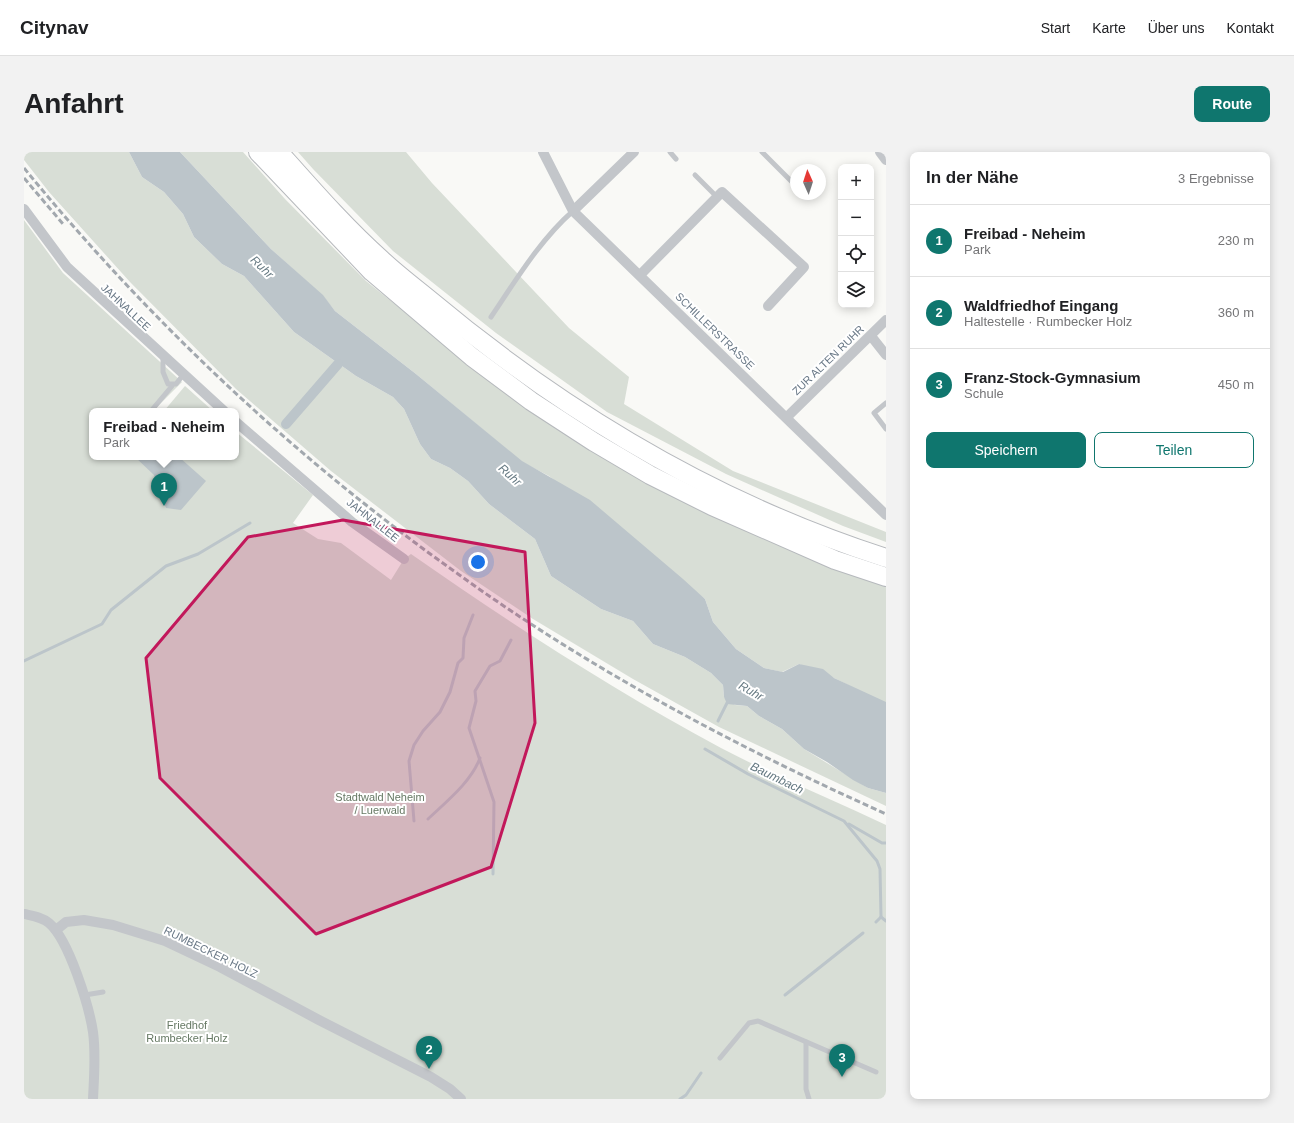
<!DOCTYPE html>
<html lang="de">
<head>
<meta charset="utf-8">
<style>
	:root { --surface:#fff; --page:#f2f2f2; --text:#202124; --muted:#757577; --line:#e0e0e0; --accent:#0f766e }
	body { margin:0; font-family:Arial,sans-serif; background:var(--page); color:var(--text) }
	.controls { position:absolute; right:12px; top:12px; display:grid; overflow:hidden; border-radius:8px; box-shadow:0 2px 10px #0003 }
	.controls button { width:36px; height:36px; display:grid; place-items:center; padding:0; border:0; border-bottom:1px solid var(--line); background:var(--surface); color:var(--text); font:20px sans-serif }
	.compass { position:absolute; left:766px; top:12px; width:36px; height:36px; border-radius:50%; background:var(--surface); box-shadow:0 2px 10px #0003; rotate:357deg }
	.you { position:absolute; left:454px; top:410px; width:14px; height:14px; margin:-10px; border:3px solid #fff; border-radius:50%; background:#1a73e8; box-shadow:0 0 0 6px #1a73e833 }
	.badge { display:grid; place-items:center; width:26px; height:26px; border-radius:50%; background:var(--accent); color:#fff; font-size:13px; font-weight:700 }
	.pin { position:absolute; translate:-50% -33px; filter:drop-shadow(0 1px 2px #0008) }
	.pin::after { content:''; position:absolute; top:21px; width:14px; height:12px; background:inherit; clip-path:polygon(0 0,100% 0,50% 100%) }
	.popup { position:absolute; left:65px; top:256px; width:150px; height:52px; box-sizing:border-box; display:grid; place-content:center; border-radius:8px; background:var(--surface); filter:drop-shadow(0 1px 3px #0005); font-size:13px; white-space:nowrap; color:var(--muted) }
	.popup b { font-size:15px; color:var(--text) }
	.popup::after { content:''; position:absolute; left:50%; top:100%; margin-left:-8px; border:8px solid transparent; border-top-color:var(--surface) }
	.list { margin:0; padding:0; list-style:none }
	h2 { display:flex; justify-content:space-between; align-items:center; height:52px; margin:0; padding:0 16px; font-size:17px }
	h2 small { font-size:13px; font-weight:400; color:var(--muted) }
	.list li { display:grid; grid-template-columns:26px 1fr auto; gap:12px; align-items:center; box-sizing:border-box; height:72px; padding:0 16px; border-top:1px solid var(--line) }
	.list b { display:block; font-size:15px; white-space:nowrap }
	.list p { margin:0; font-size:13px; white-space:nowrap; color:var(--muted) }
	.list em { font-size:13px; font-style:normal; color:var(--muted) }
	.actions { display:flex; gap:8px; padding:12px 16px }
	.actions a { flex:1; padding:9px 0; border:1px solid var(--accent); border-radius:8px; text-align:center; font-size:14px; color:var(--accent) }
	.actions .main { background:var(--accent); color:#fff }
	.icon { flex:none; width:22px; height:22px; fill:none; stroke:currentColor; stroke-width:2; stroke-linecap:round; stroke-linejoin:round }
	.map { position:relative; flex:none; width:862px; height:947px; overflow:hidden; border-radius:8px }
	header { display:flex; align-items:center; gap:24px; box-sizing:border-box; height:56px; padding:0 20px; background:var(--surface); border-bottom:1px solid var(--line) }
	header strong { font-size:19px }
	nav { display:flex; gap:22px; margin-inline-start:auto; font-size:14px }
	.intro { display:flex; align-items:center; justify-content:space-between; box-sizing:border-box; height:96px; padding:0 24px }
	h1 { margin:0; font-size:28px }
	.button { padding:10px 18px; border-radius:8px; background:var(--accent); color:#fff; font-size:14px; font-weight:700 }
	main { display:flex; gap:24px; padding:0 24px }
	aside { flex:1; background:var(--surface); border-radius:8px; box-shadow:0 2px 10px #0003 }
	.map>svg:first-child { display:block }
	.green { fill:#d8ded6 }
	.water { fill:#bcc5ca }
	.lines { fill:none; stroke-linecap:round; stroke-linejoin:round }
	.stream { stroke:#bcc5ca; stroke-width:3 }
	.canal { stroke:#bcc5ca; stroke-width:10 }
	.motorway-casing { stroke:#b6b9bd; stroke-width:20 }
	.service { stroke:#c3c6ca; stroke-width:5 }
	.minor { stroke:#c3c6ca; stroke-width:10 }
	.motorway { stroke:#fff; stroke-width:18 }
	.rail { stroke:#a2a8ae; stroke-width:3; stroke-dasharray:6 3; stroke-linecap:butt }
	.marked { fill:#c2185b; fill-opacity:0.2; stroke:#c2185b; stroke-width:3; stroke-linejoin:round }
	.labels { text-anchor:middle; stroke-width:4; stroke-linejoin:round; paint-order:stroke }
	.street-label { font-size:11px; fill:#697886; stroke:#fff }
	.park-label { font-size:11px; fill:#667964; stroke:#fff }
	.water-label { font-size:12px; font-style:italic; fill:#657982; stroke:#fff }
</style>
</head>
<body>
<header>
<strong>Citynav</strong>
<nav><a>Start</a><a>Karte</a><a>Über uns</a><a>Kontakt</a></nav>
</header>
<div class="intro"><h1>Anfahrt</h1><a class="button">Route</a></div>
<main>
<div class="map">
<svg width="862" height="947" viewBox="0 0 862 947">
	<rect width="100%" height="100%" fill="#f9f9f6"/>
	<!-- green -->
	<g class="green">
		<path d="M0,0H105L118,25L140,40L159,62L170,85L198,112L220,124L270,180L332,224L369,245L380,257L396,292L407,307L426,316L444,329L465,352L511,387L527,424L577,457L609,469L629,492L661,505L687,521L699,533L700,545L711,553L723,554L735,564L758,577L780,597L844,636L862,641V654L695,575L609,527L509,467L437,419L307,319L212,237L106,130L25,40L0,8Z"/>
		<path d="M156,0H219L261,47L342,129L447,213L571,298L862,433V552L810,526L775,512L758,520L740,516L712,497L689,470L681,447L525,324L498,310L392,222L311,159L299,144L247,97Z"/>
		<path d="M274,0H382L408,31L545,176L605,225L600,252L709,319L862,380V390L819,374L702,322L583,260L472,181L369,99L289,17Z"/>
		<path d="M0,68L39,121L158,230L129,259H68V305H212V280L289,343L269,371L294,387L317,391L367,428L380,407L387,402C487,472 589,538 697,596C750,624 808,647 862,673V947H0Z"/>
		<path d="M161,234L189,259H140Z"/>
	</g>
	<!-- water -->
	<g class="water">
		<path d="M105,0H156L247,97L299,143L311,159L392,222L498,309L566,348L659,427L681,447L689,470L712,497L740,516L759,520L775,512L799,517L810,526L862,550V641L844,636L829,628L803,610L780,597L758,577L735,564L723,554L703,552L700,545L699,533L687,521L661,505L629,492L609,469L577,457L527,424L511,387L465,352L444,329L426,316L407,307L396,292L380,257L369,245L332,224L270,180L220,124L198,112L170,85L159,62L140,40L118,25Z"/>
		<path d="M111,305H155L182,329L157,358L142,356L130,323Z"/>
	</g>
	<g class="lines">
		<!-- stream -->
		<g class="stream">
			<path d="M0,509L78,472L87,458L142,414L174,402L226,371"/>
			<path d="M694,569L704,549"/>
			<path d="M681,597L724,622L820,669L853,709L856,717L857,765L852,770"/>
			<path d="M404,667C423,649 447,630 456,606"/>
			<path d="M390,669L385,609L390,593L399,579L416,560L426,540L434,511L439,506L440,486L449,463"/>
			<path d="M825,672L858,691H862"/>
			<path d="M469,722L470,650L445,576L452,549L451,539L466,514L476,509L487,488"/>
			<path d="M857,765L862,769"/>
			<path d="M761,843L839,781"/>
			<path d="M656,947L662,943L677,921"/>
		</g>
		<!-- canal -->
		<path class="canal" d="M262,272L314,212"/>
		<defs>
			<g id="motorway">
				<path d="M234,0L348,120L448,205L507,249L570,290L626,323L688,354L811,408L862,425"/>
				<path d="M255,0C288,37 321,75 358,108C373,122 390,135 406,148C541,261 694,352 862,406"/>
			</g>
		</defs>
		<!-- motorway casing -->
		<use href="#motorway" class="motorway-casing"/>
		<!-- service -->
		<g class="service">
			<path d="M646,0L652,7"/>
			<path d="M738,0L772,34"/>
			<path d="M671,23L693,45"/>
			<path d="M467,165C492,128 516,88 549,59"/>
			<path d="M139,204V220L144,232H152L159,223"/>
			<path d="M862,251L850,261L862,277"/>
			<path d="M127,259L148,234"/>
			<path d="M61,843L79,840"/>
			<path d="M782,890V937L785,947"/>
			<path d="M696,906L725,871L734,869L852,920"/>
		</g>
		<!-- minor -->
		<g class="minor">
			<path d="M519,0L549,59L862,363"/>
			<path d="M856,0L862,8"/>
			<path d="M0,57L43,115L55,126L200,259"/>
			<path d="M549,59L610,0"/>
			<path d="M616,123L698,40L780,115L744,154"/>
			<path d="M847,184L862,203"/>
			<path d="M763,265L862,168"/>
			<path d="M212,270L328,370L380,407"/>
			<path d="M0,762C9,764 18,765 25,771C45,788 65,854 69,880C72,902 70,925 69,947"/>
			<path d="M32,778L42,770L60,768L89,773L141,789L196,815L293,867L407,925L426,937L437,947"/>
		</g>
		<!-- motorway -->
		<use href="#motorway" class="motorway"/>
		<!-- rail -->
		<g class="rail">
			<path d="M0,16C126,170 272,307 434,422C567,518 713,595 862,662"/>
			<path d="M0,26L39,72"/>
		</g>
	</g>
	<!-- marked area -->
	<path class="marked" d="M319,368L501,400L511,571L467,715L292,782L136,626L122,506L224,385Z"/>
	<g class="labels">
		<!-- street labels -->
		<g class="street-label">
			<text transform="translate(102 155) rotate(43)" y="4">JAHNALLEE</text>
			<text transform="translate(691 179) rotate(44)" y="4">SCHILLERSTRASSE</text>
			<text transform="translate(804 208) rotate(-44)" y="4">ZUR ALTEN RUHR</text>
			<text transform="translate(349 368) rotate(38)" y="4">JAHNALLEE</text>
			<text transform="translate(187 800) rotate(26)" y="4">RUMBECKER HOLZ</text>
		</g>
		<!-- park labels -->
		<g class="park-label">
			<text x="356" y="649">Stadtwald Neheim<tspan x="356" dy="13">/ Luerwald</tspan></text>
			<text x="163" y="877">Friedhof<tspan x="163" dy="13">Rumbecker Holz</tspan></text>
		</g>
		<!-- water labels -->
		<g class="water-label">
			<text transform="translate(238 115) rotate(44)" y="4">Ruhr</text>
			<text transform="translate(486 323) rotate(42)" y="4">Ruhr</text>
			<text transform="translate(727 539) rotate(30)" y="4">Ruhr</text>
			<text transform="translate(753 626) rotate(26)" y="4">Baumbach</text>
		</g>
	</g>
</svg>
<div class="controls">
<button>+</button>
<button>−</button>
<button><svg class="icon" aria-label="locate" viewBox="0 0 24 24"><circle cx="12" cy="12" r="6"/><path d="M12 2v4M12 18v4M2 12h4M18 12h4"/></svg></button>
<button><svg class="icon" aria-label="layers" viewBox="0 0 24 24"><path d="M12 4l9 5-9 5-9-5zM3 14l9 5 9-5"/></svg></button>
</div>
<svg class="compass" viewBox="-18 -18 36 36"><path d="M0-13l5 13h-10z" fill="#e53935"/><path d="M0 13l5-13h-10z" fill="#757577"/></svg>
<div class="you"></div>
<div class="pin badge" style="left:140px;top:354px">1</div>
<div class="popup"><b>Freibad - Neheim</b>Park</div>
<div class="pin badge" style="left:405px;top:917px">2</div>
<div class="pin badge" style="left:818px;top:925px">3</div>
</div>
<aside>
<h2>In der Nähe<small>3 Ergebnisse</small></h2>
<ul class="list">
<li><span class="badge">1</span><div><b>Freibad - Neheim</b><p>Park</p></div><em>230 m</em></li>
<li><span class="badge">2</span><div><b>Waldfriedhof Eingang</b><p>Haltestelle · Rumbecker Holz</p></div><em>360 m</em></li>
<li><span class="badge">3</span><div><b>Franz-Stock-Gymnasium</b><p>Schule</p></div><em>450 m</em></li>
</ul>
<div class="actions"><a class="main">Speichern</a><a>Teilen</a></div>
</aside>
</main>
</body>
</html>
